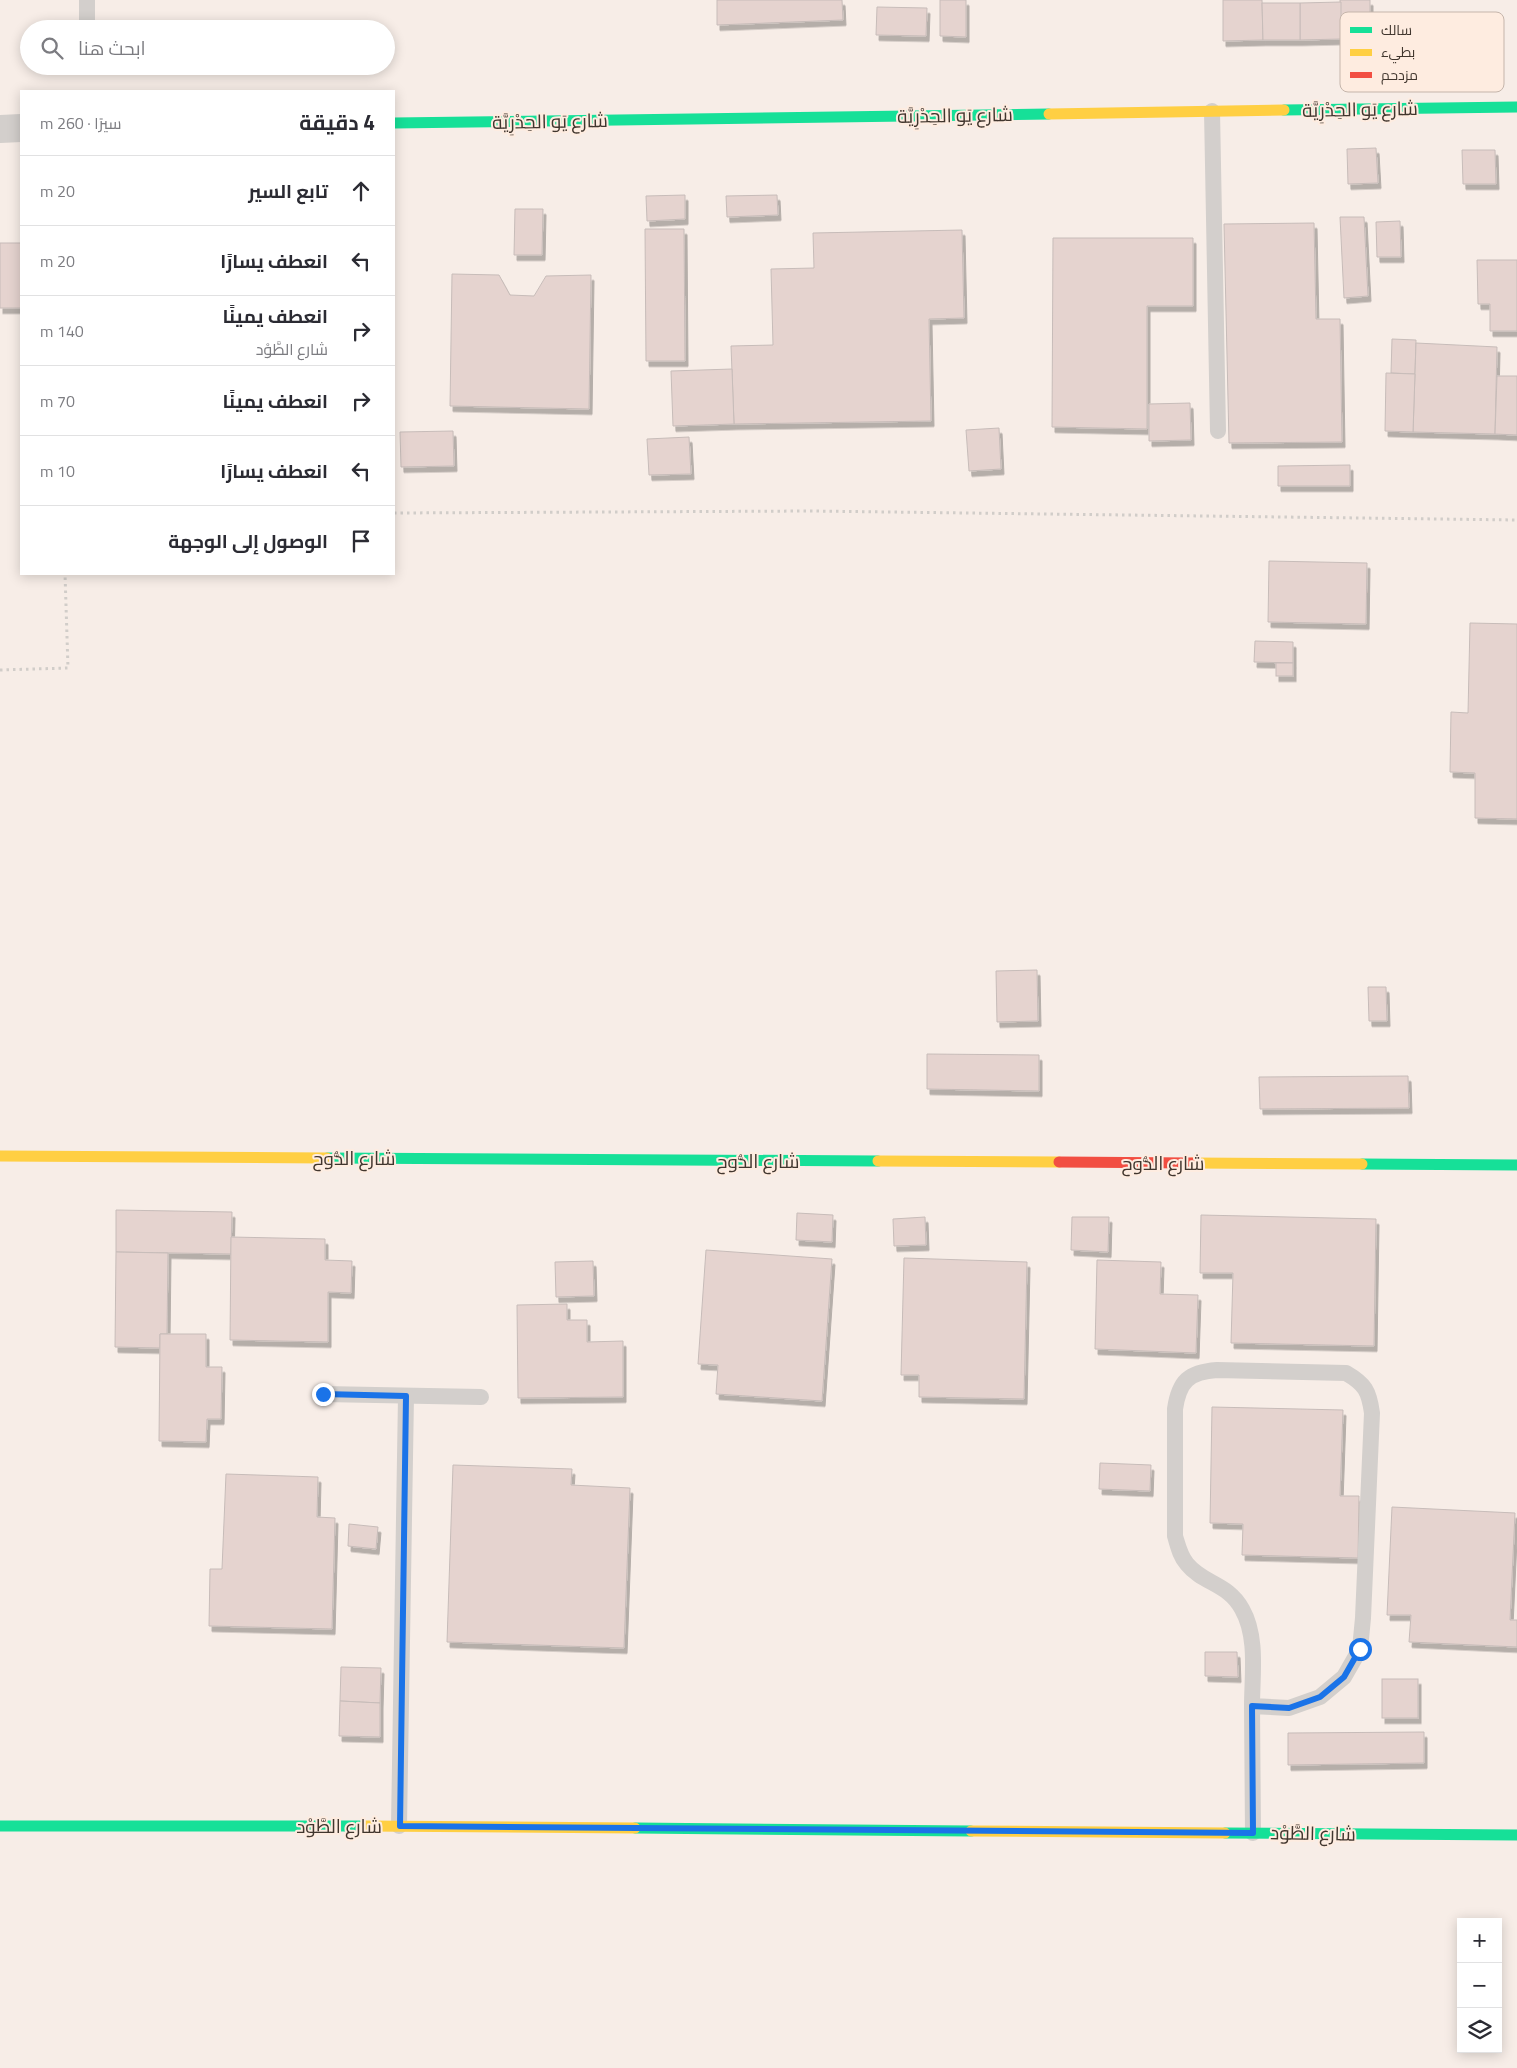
<!DOCTYPE html>
<html lang="ar">
<head>
<meta charset="utf-8">
<style>
	:root { --surface:#fff; --page:#f2f2f3; --text:#2b2b33; --muted:#7c7c81; --line:#e1e1e2 }
	body { margin:0; font-family:"Titillium Web",Cairo,sans-serif; background:var(--page); color:var(--text); direction:rtl }
	.controls { position:absolute; right:15px; bottom:15px; display:grid; overflow:hidden; border-radius:0px; box-shadow:0 2px 12px #0003 }
	.controls button { width:45px; height:45px; display:grid; place-items:center; padding:0; border:0; border-bottom:1px solid var(--line); background:var(--surface); color:var(--text); font:25px sans-serif }
	.stop { position:absolute; width:15px; height:15px; margin:-11px; border:4px solid #1a73e8; border-radius:50%; background:#fff }
	.stop.end { background:#1a73e8; border-color:#fff; box-shadow:0 1px 5px #0008 }
	.list { margin:0; padding:0; list-style:none }
	h2 { display:flex; justify-content:space-between; align-items:center; height:65px; margin:0; padding:0 20px; font-size:21px }
	h2 small { font-size:16px; font-weight:400; color:var(--muted) }
	.list li { display:grid; grid-template-columns:32px 1fr auto; gap:15px; align-items:center; box-sizing:border-box; height:70px; padding:0 20px; border-top:1px solid var(--line) }
	.list b { display:block; font-size:19px; white-space:nowrap }
	.list p { margin:0; font-size:16px; white-space:nowrap; color:var(--muted) }
	.list em { font-size:16px; font-style:normal; color:var(--muted) }
	.icon { flex:none; width:28px; height:28px; fill:none; stroke:currentColor; stroke-width:2; stroke-linecap:round; stroke-linejoin:round }
	.map { position:relative; flex:none; width:1517px; height:2068px; overflow:hidden; direction:ltr }
	.search { position:absolute; background:var(--surface); box-shadow:0 2px 12px #0003; left:20px; top:20px; width:375px; height:55px; display:flex; align-items:center; gap:12px; box-sizing:border-box; padding:0 18px; border-radius:28px; color:var(--muted); font-size:19px }
	.panel { position:absolute; background:var(--surface); box-shadow:0 2px 12px #0003; left:20px; top:90px; width:375px; height:485px; border-radius:0px; direction:rtl }
	.map>svg:first-child { display:block }
	.building { fill:#e5d3cf; stroke:#c7bcb9; filter:url(#shadow) }
	.lines { fill:none; stroke-linecap:round; stroke-linejoin:round }
	.path { stroke:#d1cdc9; stroke-width:3; stroke-dasharray:2.5 4; stroke-linecap:butt }
	.lane { stroke:#d3cfcc; stroke-width:16 }
	.street { stroke:#d3cfcc; stroke-width:28 }
	.fast { stroke:#16e098; stroke-width:11 }
	.slow { stroke:#ffcf43; stroke-width:11 }
	.jam { stroke:#f24e42; stroke-width:11 }
	.route { stroke:#1a73e8; stroke-width:6 }
	.labels { text-anchor:middle; stroke-width:4; stroke-linejoin:round; paint-order:stroke }
	.street-label { font-size:19px; fill:#41362e; stroke:#feece0 }
	.key { fill:#feece0; stroke:#c5b5ab; stroke-width:1 }
	.key-label { font-size:14px; fill:#41362e }
</style>
</head>
<body>
<div class="map">
<svg width="1517" height="2068" viewBox="0 0 1517 2068">
	<defs>
		<filter id="shadow"><feDropShadow dx="3" dy="5.5" stdDeviation="0" flood-color="#0004"/></filter>
	</defs>
	<rect width="100%" height="100%" fill="#f7ede7"/>
	<!-- building -->
	<g class="building">
		<path d="M717,0H842L843,20L717,25Z"/>
		<path d="M940,0H966V37L940,36Z"/>
		<path d="M1223,0H1262L1263,40L1223,41Z"/>
		<path d="M1340,0H1370V39H1341Z"/>
		<path d="M1341,2V39L1300,40V3Z"/>
		<path d="M1262,3H1300V40H1263Z"/>
		<path d="M877,7L927,8L926,36L876,35Z"/>
		<path d="M1376,148L1378,183L1348,184L1347,149Z"/>
		<path d="M1462,150H1495L1496,184H1463Z"/>
		<path d="M685,195V219L647,221L646,196Z"/>
		<path d="M777,195L778,215L727,217L726,196Z"/>
		<path d="M515,209H543L542,255H514Z"/>
		<path d="M1340,217H1364L1368,296L1344,298Z"/>
		<path d="M1400,221L1401,257H1377L1376,222Z"/>
		<path d="M1314,223L1316,319H1340L1342,442L1229,443L1224,224Z"/>
		<path d="M645,229H684L685,361H646Z"/>
		<path d="M962,230L964,318L929,319L931,421L734,424L731,346L773,345L771,269L814,268L813,233Z"/>
		<path d="M1053,238H1193V306H1147V429L1052,427Z"/>
		<rect x="0" y="243" width="21" height="65"/>
		<path d="M1477,260H1517V331H1490V304H1478Z"/>
		<path d="M452,274L499,275L510,295L534,296L546,276L591,275L589,409L450,406Z"/>
		<path d="M1392,339L1416,340L1415,374L1391,373Z"/>
		<path d="M1416,343L1497,347L1495,434L1413,432Z"/>
		<path d="M732,369L734,424L673,426L671,371Z"/>
		<path d="M1386,373L1415,374L1413,432L1385,431Z"/>
		<path d="M1497,376H1517V435L1495,434Z"/>
		<path d="M1190,403L1191,440L1149,441V404Z"/>
		<path d="M999,428L1001,469L969,471L966,430Z"/>
		<path d="M453,431L454,466L401,467L400,432Z"/>
		<path d="M689,437L691,474L649,475L647,439Z"/>
		<path d="M1350,465V486H1278V466Z"/>
		<path d="M1269,561L1367,563L1366,624L1268,622Z"/>
		<path d="M1470,623L1517,624V819L1475,818V773L1450,772L1451,712L1468,713Z"/>
		<path d="M1255,641L1293,642V663L1254,662Z"/>
		<rect x="1276" y="663" width="17" height="13"/>
		<path d="M1037,970L1038,1021L997,1022L996,971Z"/>
		<path d="M1368,987H1386L1387,1021H1369Z"/>
		<path d="M927,1054L1039,1055V1091L927,1089Z"/>
		<path d="M1408,1076L1409,1108L1260,1109L1259,1077Z"/>
		<path d="M116,1210L232,1212L231,1254L116,1252Z"/>
		<path d="M797,1213L833,1215L832,1242L796,1240Z"/>
		<path d="M1201,1215L1376,1219L1374,1346L1231,1343L1233,1273H1200Z"/>
		<path d="M925,1217L926,1245L894,1246L893,1219Z"/>
		<path d="M1072,1217H1109L1108,1252L1071,1250Z"/>
		<path d="M231,1237L325,1239V1260L352,1261L351,1293L328,1292V1342L230,1340Z"/>
		<path d="M706,1250L832,1259L822,1401L716,1394L718,1365L698,1364Z"/>
		<path d="M116,1252L168,1253L167,1334H160V1348L115,1347Z"/>
		<path d="M904,1258L1027,1262L1024,1399L919,1397V1375H901Z"/>
		<path d="M1097,1260L1161,1262L1160,1294L1198,1295L1196,1353L1095,1349Z"/>
		<path d="M593,1261L594,1296L556,1297L555,1262Z"/>
		<path d="M567,1304V1320H587V1342L623,1341V1397L518,1398L517,1305Z"/>
		<path d="M160,1334H206V1367H222L221,1419H207L206,1442L159,1441Z"/>
		<path d="M1212,1407L1343,1410L1340,1496H1359L1358,1558L1242,1555L1243,1524L1210,1523Z"/>
		<path d="M1100,1463L1151,1465L1150,1491L1099,1489Z"/>
		<path d="M453,1465L572,1469L571,1485L630,1488L624,1648L447,1642Z"/>
		<path d="M226,1474L318,1477L317,1517L335,1518L332,1629L209,1626L210,1569H222Z"/>
		<path d="M1392,1507L1515,1513L1510,1620H1517V1647L1409,1642L1411,1615H1387Z"/>
		<path d="M349,1524L378,1527L376,1549L348,1546Z"/>
		<path d="M1205,1652H1237L1238,1677L1205,1676Z"/>
		<path d="M341,1667L381,1668L380,1703L340,1701Z"/>
		<rect x="1382" y="1679" width="36" height="39"/>
		<path d="M340,1701L380,1703V1737L339,1736Z"/>
		<path d="M1424,1732V1763L1288,1765V1733Z"/>
	</g>
	<g class="lines">
		<!-- path -->
		<g class="path">
			<path d="M394,513L812,511L1517,520"/>
			<path d="M0,670L68,668L65,574"/>
		</g>
		<!-- lane -->
		<g class="lane">
			<path d="M87,0V29"/>
			<path d="M1212,111L1218,431"/>
			<path d="M323,1394L481,1397"/>
			<path d="M1252,1706L1289,1708L1320,1697L1344,1677L1360,1649L1363,1618L1372,1413C1369,1391 1365,1384 1346,1373L1217,1370C1189,1372 1179,1381 1175,1409V1536C1178,1546 1180,1556 1187,1564C1203,1584 1228,1583 1242,1609C1258,1637 1252,1675 1252,1706C1252,1748 1253,1791 1253,1833"/>
			<path d="M399,1826L406,1396"/>
		</g>
		<!-- street -->
		<path class="street" d="M0,129L21,128"/>
		<!-- fast -->
		<g class="fast">
			<path d="M1284,110L1517,107"/>
			<path d="M394,123L1049,114"/>
			<path d="M327,1158L878,1161"/>
			<path d="M1362,1164L1517,1165"/>
			<path d="M0,1826H364"/>
			<path d="M635,1828L971,1831"/>
			<path d="M1225,1833L1517,1835"/>
		</g>
		<!-- slow -->
		<g class="slow">
			<path d="M1049,114L1284,110"/>
			<path d="M0,1156L327,1158"/>
			<path d="M878,1161L1059,1162"/>
			<path d="M1192,1163L1362,1164"/>
			<path d="M364,1826L635,1828"/>
			<path d="M971,1831L1225,1833"/>
		</g>
		<!-- jam -->
		<path class="jam" d="M1059,1162L1192,1163"/>
	</g>
	<g class="lines">
		<!-- route -->
		<path class="route" d="M323,1394L406,1396L400,1826L1253,1833L1252,1706L1289,1708L1320,1697L1344,1677L1360,1649"/>
	</g>
	<g class="labels">
		<!-- street labels -->
		<g class="street-label">
			<text transform="translate(1360 109) rotate(-1)" y="7">شارع يَو الحِدْرِيَّة</text>
			<text transform="translate(955 115) rotate(-1)" y="7">شارع يَو الحِدْرِيَّة</text>
			<text transform="translate(550 121) rotate(-1)" y="7">شارع يَو الحِدْرِيَّة</text>
			<text x="354" y="1165">شارع الدُّوح</text>
			<text x="758" y="1168">شارع الدُّوح</text>
			<text x="1163" y="1170">شارع الدُّوح</text>
			<text x="339" y="1833">شارع الطَّوْد</text>
			<text transform="translate(1313 1833) rotate(1)" y="7">شارع الطَّوْد</text>
		</g>
	</g>
	<!-- legend -->
	<rect x="1340" y="12" width="164" height="80" rx="8" class="key"/>
	<rect x="1350" y="27" width="22" height="6" fill="#16e098"/>
	<rect x="1350" y="49" width="22" height="7" fill="#ffcf43"/>
	<rect x="1350" y="72" width="22" height="6" fill="#f24e42"/>
	<g class="key-label">
		<text x="1381" y="35">سالك</text>
		<text x="1381" y="57">بطيء</text>
		<text x="1381" y="80">مزدحم</text>
	</g>
</svg>
<div class="controls">
<button>+</button>
<button>−</button>
<button><svg class="icon" aria-label="layers" viewBox="0 0 24 24"><path d="M12 4l9 5-9 5-9-5zM3 14l9 5 9-5"/></svg></button>
</div>
<div class="stop" style="left:1360px;top:1649px"></div>
<div class="stop end" style="left:323px;top:1394px"></div>
<div class="search"><svg class="icon" aria-label="search" viewBox="0 0 24 24"><circle cx="10" cy="10" r="6"/><path d="M15 15l6 6"/></svg>ابحث هنا</div>
<section class="panel">
<h2>4 دقيقة<small>سيرًا · 260 m</small></h2>
<ul class="list">
<li><svg class="icon" aria-label="ahead" viewBox="0 0 24 24"><path d="M12 20V5M6 11l6-6 6 6"/></svg><div><b>تابع السير</b></div><em>20 m</em></li>
<li><svg class="icon" aria-label="left" viewBox="0 0 24 24"><path d="M17 20v-9H6M10 6l-5 5 5 5"/></svg><div><b>انعطف يسارًا</b></div><em>20 m</em></li>
<li><svg class="icon" aria-label="right" viewBox="0 0 24 24"><path d="M7 20v-9h11M14 6l5 5-5 5"/></svg><div><b>انعطف يمينًا</b><p>شارع الطَّوْد</p></div><em>140 m</em></li>
<li><svg class="icon" aria-label="right" viewBox="0 0 24 24"><path d="M7 20v-9h11M14 6l5 5-5 5"/></svg><div><b>انعطف يمينًا</b></div><em>70 m</em></li>
<li><svg class="icon" aria-label="left" viewBox="0 0 24 24"><path d="M17 20v-9H6M10 6l-5 5 5 5"/></svg><div><b>انعطف يسارًا</b></div><em>10 m</em></li>
<li><svg class="icon" aria-label="arrive" viewBox="0 0 24 24"><path d="M6 21V4h12l-3 4 3 4H6"/></svg><div><b>الوصول إلى الوجهة</b></div></li>
</ul>
</section>
</div>
</body>
</html>
